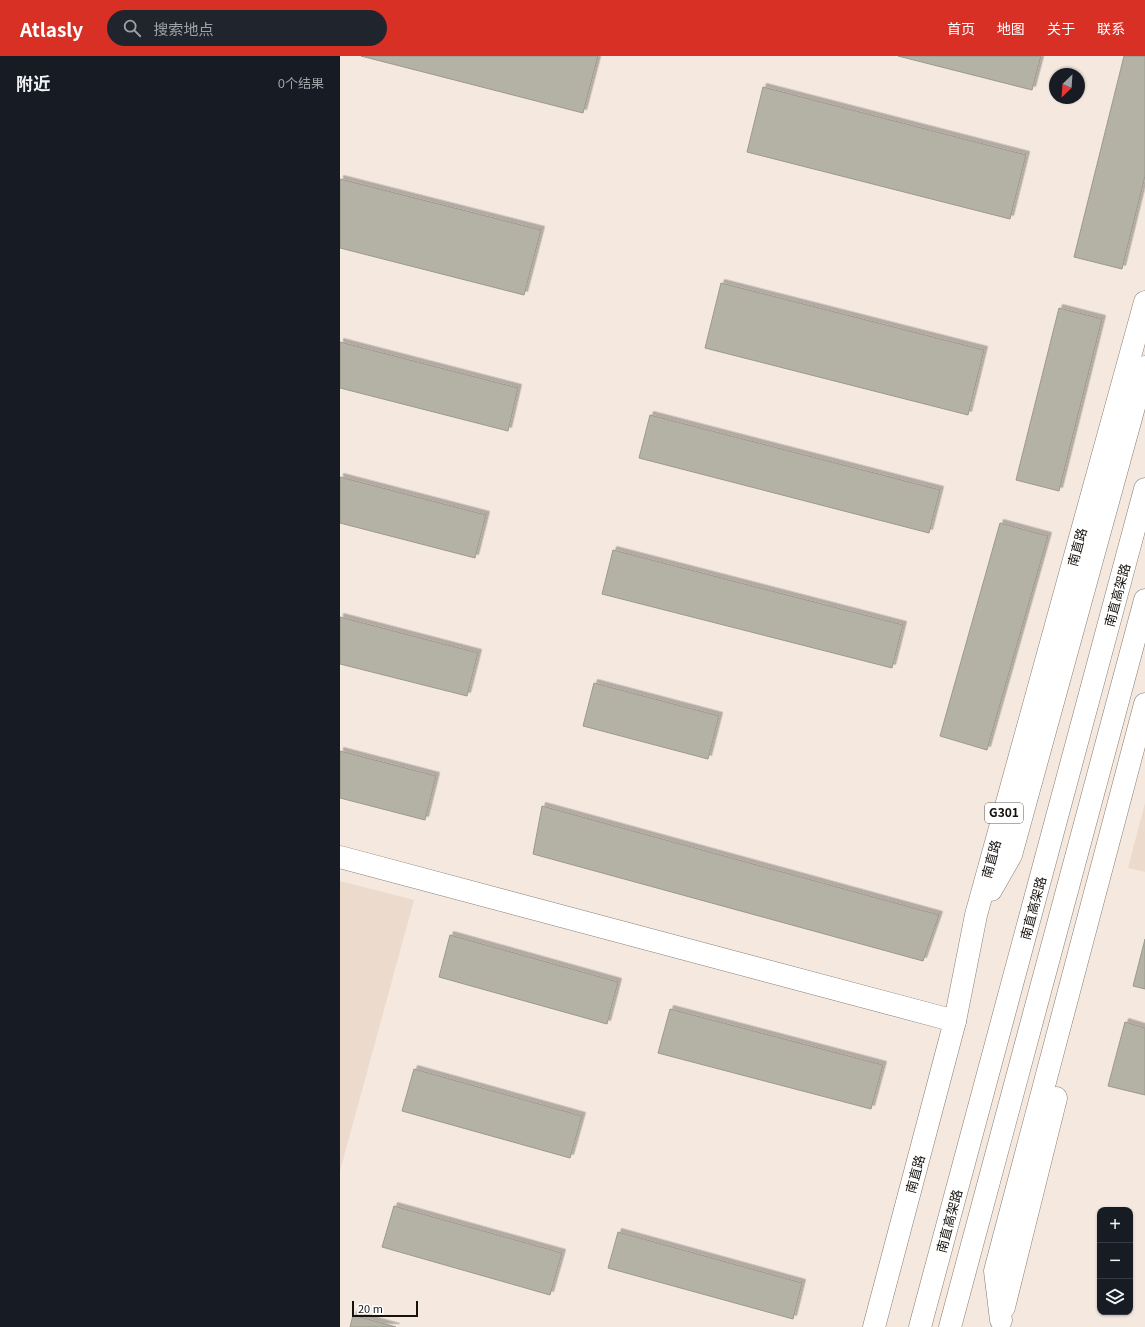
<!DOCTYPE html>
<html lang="zh">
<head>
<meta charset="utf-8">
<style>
	:root { --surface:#171b24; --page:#20242c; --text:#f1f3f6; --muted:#9ea1a6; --line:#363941; --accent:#d93025 }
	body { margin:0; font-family:Georgia,"Noto Sans SC",serif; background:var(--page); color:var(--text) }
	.controls { position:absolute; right:12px; bottom:12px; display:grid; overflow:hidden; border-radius:8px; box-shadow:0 1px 3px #0004 }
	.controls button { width:36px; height:36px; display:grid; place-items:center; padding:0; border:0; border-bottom:1px solid var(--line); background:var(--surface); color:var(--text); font:20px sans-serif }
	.compass { position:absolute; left:709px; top:12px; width:36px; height:36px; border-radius:50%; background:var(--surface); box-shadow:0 1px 3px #0004; rotate:205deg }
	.scale { position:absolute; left:12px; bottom:10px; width:66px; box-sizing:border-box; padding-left:4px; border:2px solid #16130f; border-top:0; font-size:11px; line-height:14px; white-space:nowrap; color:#16130f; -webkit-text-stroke:3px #fff; paint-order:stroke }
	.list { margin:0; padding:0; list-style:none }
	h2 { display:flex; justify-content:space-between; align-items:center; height:52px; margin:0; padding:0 16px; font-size:17px }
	h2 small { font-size:13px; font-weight:400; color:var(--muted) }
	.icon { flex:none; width:22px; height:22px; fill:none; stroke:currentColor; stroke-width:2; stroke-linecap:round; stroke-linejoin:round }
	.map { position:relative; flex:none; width:805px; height:1271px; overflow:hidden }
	header { display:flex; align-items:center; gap:24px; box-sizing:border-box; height:56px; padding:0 20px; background:var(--accent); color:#fff }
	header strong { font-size:19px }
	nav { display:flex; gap:22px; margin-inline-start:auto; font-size:14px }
	.search { width:280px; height:36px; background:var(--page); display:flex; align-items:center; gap:10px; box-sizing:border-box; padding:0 14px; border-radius:22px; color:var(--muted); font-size:15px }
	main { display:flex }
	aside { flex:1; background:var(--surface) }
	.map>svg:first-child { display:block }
	.built { fill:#ecdbcc }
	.building { fill:#b4b1a5; stroke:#9c998c; filter:url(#shadow) }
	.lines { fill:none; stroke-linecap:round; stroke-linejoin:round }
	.minor-casing { stroke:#867c73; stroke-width:23 }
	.highway-casing { stroke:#867c73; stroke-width:23 }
	.minor { stroke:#fff; stroke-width:22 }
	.highway { stroke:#fff; stroke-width:22 }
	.labels { text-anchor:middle; stroke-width:3; stroke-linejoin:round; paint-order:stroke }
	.shield { fill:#fff; stroke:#5c5a57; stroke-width:1 }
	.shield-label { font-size:12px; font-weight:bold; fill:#16130f }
	.street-label { font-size:13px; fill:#16130f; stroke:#fff }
</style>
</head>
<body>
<header>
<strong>Atlasly</strong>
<div class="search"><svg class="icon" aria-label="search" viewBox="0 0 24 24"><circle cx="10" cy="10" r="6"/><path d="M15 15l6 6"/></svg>搜索地点</div>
<nav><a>首页</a><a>地图</a><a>关于</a><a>联系</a></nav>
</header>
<main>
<aside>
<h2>附近<small>0个结果</small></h2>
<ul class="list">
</ul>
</aside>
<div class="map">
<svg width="805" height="1271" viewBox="0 0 805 1271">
	<defs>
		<filter id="shadow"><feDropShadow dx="3.5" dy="-3.5" stdDeviation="0" flood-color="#0004"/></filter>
	</defs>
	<rect width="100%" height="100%" fill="#f4e8df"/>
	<!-- built -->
	<g class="built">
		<path d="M805,747V816L788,812Z"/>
		<path d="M0,825L74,844L0,1115Z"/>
	</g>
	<!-- building -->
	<g class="building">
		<path d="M21,0H258L243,57Z"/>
		<path d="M558,0H701L692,34Z"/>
		<path d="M784,0H805V120L782,213L734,201Z"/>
		<path d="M423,31L686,99L670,163L407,96Z"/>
		<path d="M0,123L201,174L184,239L0,192Z"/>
		<path d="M381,227L644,294L628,359L365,292Z"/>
		<path d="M719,252L762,263L719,435L676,424Z"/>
		<path d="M0,286L178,332L168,375L0,332Z"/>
		<path d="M310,359L600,434L589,477L299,402Z"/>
		<path d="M0,421L146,459L135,502L0,467Z"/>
		<path d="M660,467L708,480L647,694L600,680Z"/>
		<path d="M273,494L563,569L552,612L262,538Z"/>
		<path d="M0,561L138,597L127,640L0,608Z"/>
		<path d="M254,627L379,660L368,703L243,670Z"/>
		<path d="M0,695L96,720L85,764L0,742Z"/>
		<path d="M202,750L599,859L583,905L193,798Z"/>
		<path d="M110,879L278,926L267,968L99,921Z"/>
		<path d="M805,883V933L793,930Z"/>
		<path d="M330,953L543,1009L531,1053L318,997Z"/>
		<path d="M785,966L805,972V1039L768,1030Z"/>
		<path d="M74,1013L242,1060L230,1102L62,1055Z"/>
		<path d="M54,1150L222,1197L210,1239L42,1191Z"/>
		<path d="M278,1176L462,1227L453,1263L268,1212Z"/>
		<path d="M13,1259L56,1271H10Z"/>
	</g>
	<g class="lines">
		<defs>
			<path id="minor" d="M0,801L615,965"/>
			<g id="highway">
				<path d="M651,834L671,799L805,311"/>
				<path d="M664,1251L716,1042"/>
				<path d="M661,1264L655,1215L805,648"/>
				<path d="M534,1271L615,965L636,859L805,246"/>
				<path d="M580,1271L805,433"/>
				<path d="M610,1271L805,544"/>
			</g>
		</defs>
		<!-- minor casing -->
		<use href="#minor" class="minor-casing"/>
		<!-- highway casing -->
		<use href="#highway" class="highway-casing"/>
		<!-- minor -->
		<use href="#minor" class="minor"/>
		<!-- highway -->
		<use href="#highway" class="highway"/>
	</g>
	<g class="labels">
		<!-- shield labels -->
		<rect class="shield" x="645" y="747" width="38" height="20" rx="3"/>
		<g class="shield-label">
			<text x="664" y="761">G301</text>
		</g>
		<!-- street labels -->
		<g class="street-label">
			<text transform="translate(737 491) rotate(-75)" y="5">南直路</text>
			<text transform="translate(777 539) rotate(-75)" y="5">南直高架路</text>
			<text transform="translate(651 803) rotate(-75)" y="5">南直路</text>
			<text transform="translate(693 852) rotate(-75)" y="5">南直高架路</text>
			<text transform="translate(575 1118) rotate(-75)" y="5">南直路</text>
			<text transform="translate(609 1165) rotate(-75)" y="5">南直高架路</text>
		</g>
	</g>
</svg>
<div class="controls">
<button>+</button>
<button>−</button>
<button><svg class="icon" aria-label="layers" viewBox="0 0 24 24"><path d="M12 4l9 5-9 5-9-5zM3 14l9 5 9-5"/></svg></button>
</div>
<svg class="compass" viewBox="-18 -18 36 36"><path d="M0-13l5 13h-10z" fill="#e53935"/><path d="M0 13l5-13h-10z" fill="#9ea1a6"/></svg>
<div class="scale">20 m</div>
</div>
</main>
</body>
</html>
